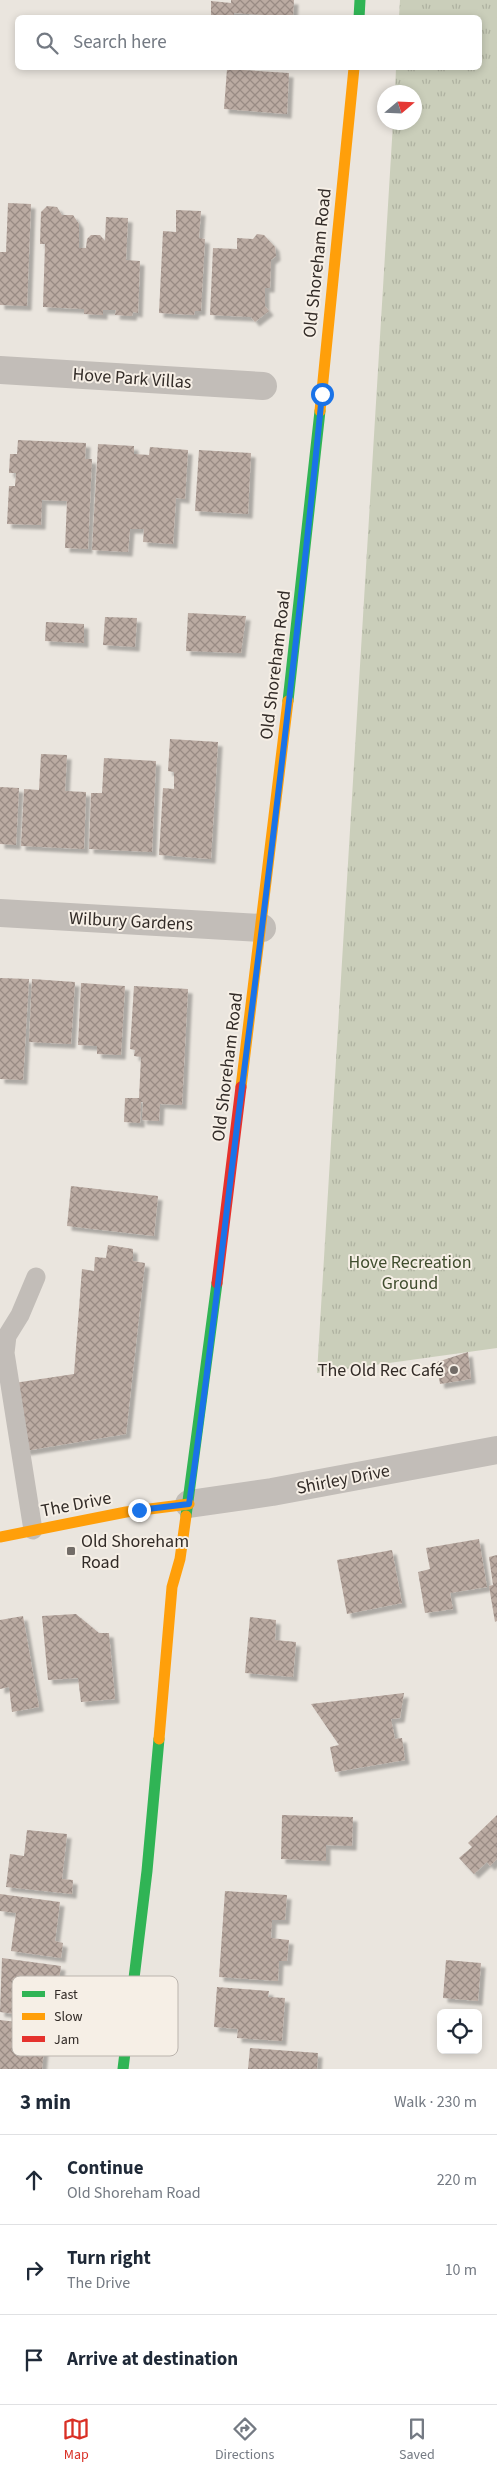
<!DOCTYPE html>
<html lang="en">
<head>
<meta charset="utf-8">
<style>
	:root { --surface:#fff; --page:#f2f2f3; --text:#1f2937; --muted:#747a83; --line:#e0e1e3; --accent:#d93025 }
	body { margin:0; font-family:"Source Sans 3",sans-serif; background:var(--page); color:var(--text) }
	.controls { position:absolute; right:15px; bottom:15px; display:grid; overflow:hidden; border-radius:8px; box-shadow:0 2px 8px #0003 }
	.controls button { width:45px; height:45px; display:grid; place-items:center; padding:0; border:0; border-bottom:1px solid var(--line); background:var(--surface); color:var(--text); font:25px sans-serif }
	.compass { position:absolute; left:377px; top:85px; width:45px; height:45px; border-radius:50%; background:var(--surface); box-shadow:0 2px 8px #0003; rotate:71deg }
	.stop { position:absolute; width:15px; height:15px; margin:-11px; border:4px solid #1a73e8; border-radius:50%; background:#fff }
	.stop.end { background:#1a73e8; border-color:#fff; box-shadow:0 1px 5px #0008 }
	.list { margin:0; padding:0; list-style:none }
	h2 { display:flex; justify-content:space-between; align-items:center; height:65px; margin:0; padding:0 20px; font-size:21px }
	h2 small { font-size:16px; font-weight:400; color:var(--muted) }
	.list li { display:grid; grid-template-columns:32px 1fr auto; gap:15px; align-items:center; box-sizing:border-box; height:90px; padding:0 20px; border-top:1px solid var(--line) }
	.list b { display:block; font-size:19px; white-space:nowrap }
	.list p { margin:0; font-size:16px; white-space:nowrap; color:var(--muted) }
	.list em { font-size:16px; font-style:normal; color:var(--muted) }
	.icon { flex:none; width:28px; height:28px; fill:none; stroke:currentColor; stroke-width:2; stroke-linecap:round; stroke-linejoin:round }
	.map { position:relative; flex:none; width:497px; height:2069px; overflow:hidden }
	.search { position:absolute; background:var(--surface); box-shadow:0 2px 8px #0003; left:15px; right:15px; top:15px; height:55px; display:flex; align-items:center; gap:12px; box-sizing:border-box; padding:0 18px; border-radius:8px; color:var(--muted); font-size:19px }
	.sheet { height:335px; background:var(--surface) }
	nav { display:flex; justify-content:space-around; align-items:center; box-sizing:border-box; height:70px; border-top:1px solid var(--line); background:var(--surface); font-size:14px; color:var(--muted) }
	nav a { display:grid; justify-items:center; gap:2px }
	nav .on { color:var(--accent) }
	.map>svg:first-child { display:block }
	.park { fill:url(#park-tufts) }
	.building { fill:url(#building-cross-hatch); filter:url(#shadow) }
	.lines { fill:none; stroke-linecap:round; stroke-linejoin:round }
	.lane { stroke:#c2bdb8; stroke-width:19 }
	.street { stroke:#c2bdb8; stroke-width:28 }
	.fast { stroke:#30b455; stroke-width:11 }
	.slow { stroke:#ff9f0a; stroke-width:11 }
	.jam { stroke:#e5322d; stroke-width:11 }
	.route { stroke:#1a73e8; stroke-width:6 }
	.poi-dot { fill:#726c67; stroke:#f6efe6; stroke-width:2 }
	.labels { text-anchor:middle; stroke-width:4; stroke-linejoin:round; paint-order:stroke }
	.street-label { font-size:18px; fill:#322b27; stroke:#f6efe6 }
	.park-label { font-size:18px; fill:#404d2e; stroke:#f6efe6 }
	.poi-label { font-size:18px; fill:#322b27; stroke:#f6efe6; text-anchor:end }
	.key { fill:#f6efe6; stroke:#bbb4ad; stroke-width:1 }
	.key-label { font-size:14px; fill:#322b27 }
</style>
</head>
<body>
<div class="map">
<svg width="497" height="2069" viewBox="0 0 497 2069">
	<defs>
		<pattern id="park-tufts" width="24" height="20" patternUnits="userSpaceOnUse" patternTransform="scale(1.25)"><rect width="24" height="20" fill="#caceba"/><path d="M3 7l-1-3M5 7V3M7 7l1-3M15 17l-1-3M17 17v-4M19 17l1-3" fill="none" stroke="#aeb1a0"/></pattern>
		<pattern id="building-cross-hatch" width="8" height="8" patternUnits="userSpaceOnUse" patternTransform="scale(1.25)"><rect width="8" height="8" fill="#bbaba2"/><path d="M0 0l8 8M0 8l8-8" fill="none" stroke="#998b84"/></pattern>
		<filter id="shadow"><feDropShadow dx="4.5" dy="4.5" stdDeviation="1" flood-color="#0004"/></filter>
	</defs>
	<rect width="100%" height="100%" fill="#eae5de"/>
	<!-- park -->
	<path class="park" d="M400,0H497V1348L317,1373L393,123L414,122V92H395L396,68H480V18L399,17Z"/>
	<!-- building -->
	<g class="building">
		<path d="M231,0H294L293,17L234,13V18H211V1L231,3Z"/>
		<path d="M227,69L289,73L287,114L224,109Z"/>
		<path d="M8,203L31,204L27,306L0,305V252H6Z"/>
		<path d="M47,206L57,207L62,215H73L79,224V248H86L87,239L91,235H100L105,241L106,217L128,218L126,260L140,261L138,313L133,312L132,316L115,315L116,310H103V315L84,314V309L43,307L45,244H40L41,212Z"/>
		<path d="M176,210L201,211L199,238L205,239L201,311H195L194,315L159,313L163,231L176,232Z"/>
		<path d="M257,234L264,235L275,247L276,256L271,260L270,288H265V306L269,311L255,322L251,317L210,315L213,248L237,249V238L253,239Z"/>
		<path d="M18,440L86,443L85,459H92L88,549L65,548L67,501L42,500L41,525L7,524L9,486H15L16,473H9L10,454H17Z"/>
		<path d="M98,444L134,446V454L149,455L150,447L188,450L185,499L176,498L173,544L143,542L144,529H130L128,552L92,550Z"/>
		<path d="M199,450L251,453L248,514L195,511Z"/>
		<path d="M188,613L246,616L241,653L186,651Z"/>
		<path d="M105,617L137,618L135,647L103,645Z"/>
		<path d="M46,622L84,624V643L45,641Z"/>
		<path d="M170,739L218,742L211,859L159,855L163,788L174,789V772L168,771Z"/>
		<path d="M41,754L67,755L65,791L86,792L84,849L21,846L24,789L39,790Z"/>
		<path d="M104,758L156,761L152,852L89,849L91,793H102Z"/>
		<path d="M0,787L19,788L16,845L0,844Z"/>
		<path d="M0,978L29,979L23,1080L0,1079Z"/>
		<path d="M32,979L75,982L71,1044L29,1042Z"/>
		<path d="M81,983L125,986L121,1055L97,1054V1046L78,1045Z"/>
		<path d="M134,986L188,989L182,1105L160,1104L159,1121L142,1120L143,1102H141L140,1123L124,1122L125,1098H139L141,1057L134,1056L135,1050L130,1049Z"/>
		<path d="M71,1186L158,1196L154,1236L67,1226Z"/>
		<path d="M108,1245L133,1249V1261L145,1263L126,1434L25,1451L14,1383L74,1374L82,1269L94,1271L95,1257L106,1258Z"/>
		<path d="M468,1352L471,1379L440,1384L437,1362Z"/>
		<path d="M479,1539L487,1587L450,1593L453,1609L425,1613L418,1572L430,1569L426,1548Z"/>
		<path d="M392,1550L402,1603L347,1614L337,1560Z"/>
		<path d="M497,1555V1621L495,1622L489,1586L493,1585L489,1557Z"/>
		<path d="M76,1614L99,1633H109L115,1699L81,1702L78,1678L48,1680L42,1616Z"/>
		<path d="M23,1616L39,1707L12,1712L9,1687L0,1689V1620Z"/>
		<path d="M250,1617L276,1620L275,1640L296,1642L293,1677L245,1673Z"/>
		<path d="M404,1693L400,1718L391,1719L395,1739L402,1738L405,1760L335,1772L330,1747L339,1745L311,1704Z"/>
		<path d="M282,1815L353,1817L352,1846L326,1845V1861L281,1859Z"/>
		<path d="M497,1815V1859L490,1866L487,1862L474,1874L459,1858L472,1847L468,1843Z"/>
		<path d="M27,1830L67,1834L62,1879L73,1880L72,1894L6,1887L10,1854L24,1856Z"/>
		<path d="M225,1891L287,1895L285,1920H272L271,1938L289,1940L287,1961H279L278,1981L219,1977Z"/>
		<path d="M0,1894L60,1902L55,1941L63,1943L61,1958L11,1951L16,1913L0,1911Z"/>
		<path d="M2,1958L61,1966L56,1999L48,1998L45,2018L0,2012Z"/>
		<path d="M446,1960L481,1963L478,2001L443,1998Z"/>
		<path d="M217,1987L269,1991L268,1997L285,1998L282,2041L237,2038L238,2029L214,2027Z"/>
		<path d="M0,2020L58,2027L56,2041L45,2040L42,2069H0Z"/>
		<path d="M250,2048L318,2053L317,2069H248Z"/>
	</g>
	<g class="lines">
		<!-- lane -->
		<path class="lane" d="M33,1530L5,1353L7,1336L20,1315L36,1277"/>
		<!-- street -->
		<g class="street">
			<path d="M0,370L263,386"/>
			<path d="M0,913L262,928"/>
			<path d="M189,1504L272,1492L497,1450"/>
		</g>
		<!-- fast -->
		<g class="fast">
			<path d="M359,18L360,0"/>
			<path d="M288,701L320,411"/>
			<path d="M186,1516L217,1283"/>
			<path d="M123,2069L147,1871L159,1739"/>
		</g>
		<!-- slow -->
		<g class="slow">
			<path d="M320,411L354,68"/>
			<path d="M241,1087L288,701"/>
			<path d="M0,1537L126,1512L189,1504"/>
			<path d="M159,1739L172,1587L180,1559L186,1516"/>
		</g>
		<!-- jam -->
		<path class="jam" d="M217,1283L241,1087"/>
	</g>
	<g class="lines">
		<!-- route -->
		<path class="route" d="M139,1510L189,1504C209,1371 223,1236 240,1103C270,867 299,631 322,394"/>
	</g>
	<!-- markers -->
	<g class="poi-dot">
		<circle cx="454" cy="1370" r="5"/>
		<rect x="66" y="1546" width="10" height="10" rx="2.5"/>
	</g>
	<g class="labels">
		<!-- street labels -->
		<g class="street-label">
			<text transform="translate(317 263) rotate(-84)" y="6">Old Shoreham Road</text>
			<text transform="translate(132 378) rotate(4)" y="6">Hove Park Villas</text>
			<text transform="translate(275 665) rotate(-83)" y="6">Old Shoreham Road</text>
			<text transform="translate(131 921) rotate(3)" y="6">Wilbury Gardens</text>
			<text transform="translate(227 1067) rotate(-83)" y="6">Old Shoreham Road</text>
			<text transform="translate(343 1479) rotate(-11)" y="6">Shirley Drive</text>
			<text transform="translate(76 1504) rotate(-11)" y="6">The Drive</text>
		</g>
		<!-- park labels -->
		<g class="park-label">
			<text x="410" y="1268">Hove Recreation<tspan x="410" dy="21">Ground</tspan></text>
		</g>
		<!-- poi labels -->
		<g class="poi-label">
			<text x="444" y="1376">The Old Rec Café</text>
			<text x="81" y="1547" text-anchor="start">Old Shoreham<tspan x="81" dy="21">Road</tspan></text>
		</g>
	</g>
	<!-- legend -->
	<rect x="12" y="1976" width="166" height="80" rx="8" class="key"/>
	<rect x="22" y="1991" width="23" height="6" fill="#30b455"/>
	<rect x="22" y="2013" width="23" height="7" fill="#ff9f0a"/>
	<rect x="22" y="2036" width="23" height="6" fill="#e5322d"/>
	<g class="key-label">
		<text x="54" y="1999">Fast</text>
		<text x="54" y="2021">Slow</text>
		<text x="54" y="2044">Jam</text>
	</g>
</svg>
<div class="controls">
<button><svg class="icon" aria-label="locate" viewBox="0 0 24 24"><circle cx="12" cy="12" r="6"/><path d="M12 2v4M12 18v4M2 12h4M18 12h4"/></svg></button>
</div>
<svg class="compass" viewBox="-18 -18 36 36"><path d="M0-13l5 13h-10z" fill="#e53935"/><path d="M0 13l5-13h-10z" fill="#747a83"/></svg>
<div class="stop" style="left:322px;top:394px"></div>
<div class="stop end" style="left:139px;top:1510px"></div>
<div class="search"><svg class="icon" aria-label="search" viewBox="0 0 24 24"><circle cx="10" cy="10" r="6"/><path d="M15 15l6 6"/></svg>Search here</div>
</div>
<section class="sheet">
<h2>3 min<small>Walk · 230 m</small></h2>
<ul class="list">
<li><svg class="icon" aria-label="ahead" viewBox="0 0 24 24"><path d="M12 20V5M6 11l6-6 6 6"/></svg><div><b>Continue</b><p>Old Shoreham Road</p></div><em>220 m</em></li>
<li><svg class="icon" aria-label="right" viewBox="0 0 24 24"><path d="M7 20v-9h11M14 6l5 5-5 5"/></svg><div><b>Turn right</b><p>The Drive</p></div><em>10 m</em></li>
<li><svg class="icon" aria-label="arrive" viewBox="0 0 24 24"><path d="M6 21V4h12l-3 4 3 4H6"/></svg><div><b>Arrive at destination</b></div></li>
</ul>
</section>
<nav>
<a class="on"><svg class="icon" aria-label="map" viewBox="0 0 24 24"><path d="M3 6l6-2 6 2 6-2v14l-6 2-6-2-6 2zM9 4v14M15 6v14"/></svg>Map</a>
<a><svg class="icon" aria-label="directions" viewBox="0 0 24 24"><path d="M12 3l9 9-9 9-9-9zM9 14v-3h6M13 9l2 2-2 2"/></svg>Directions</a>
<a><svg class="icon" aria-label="saved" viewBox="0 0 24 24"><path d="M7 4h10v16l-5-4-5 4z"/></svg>Saved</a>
</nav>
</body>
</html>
